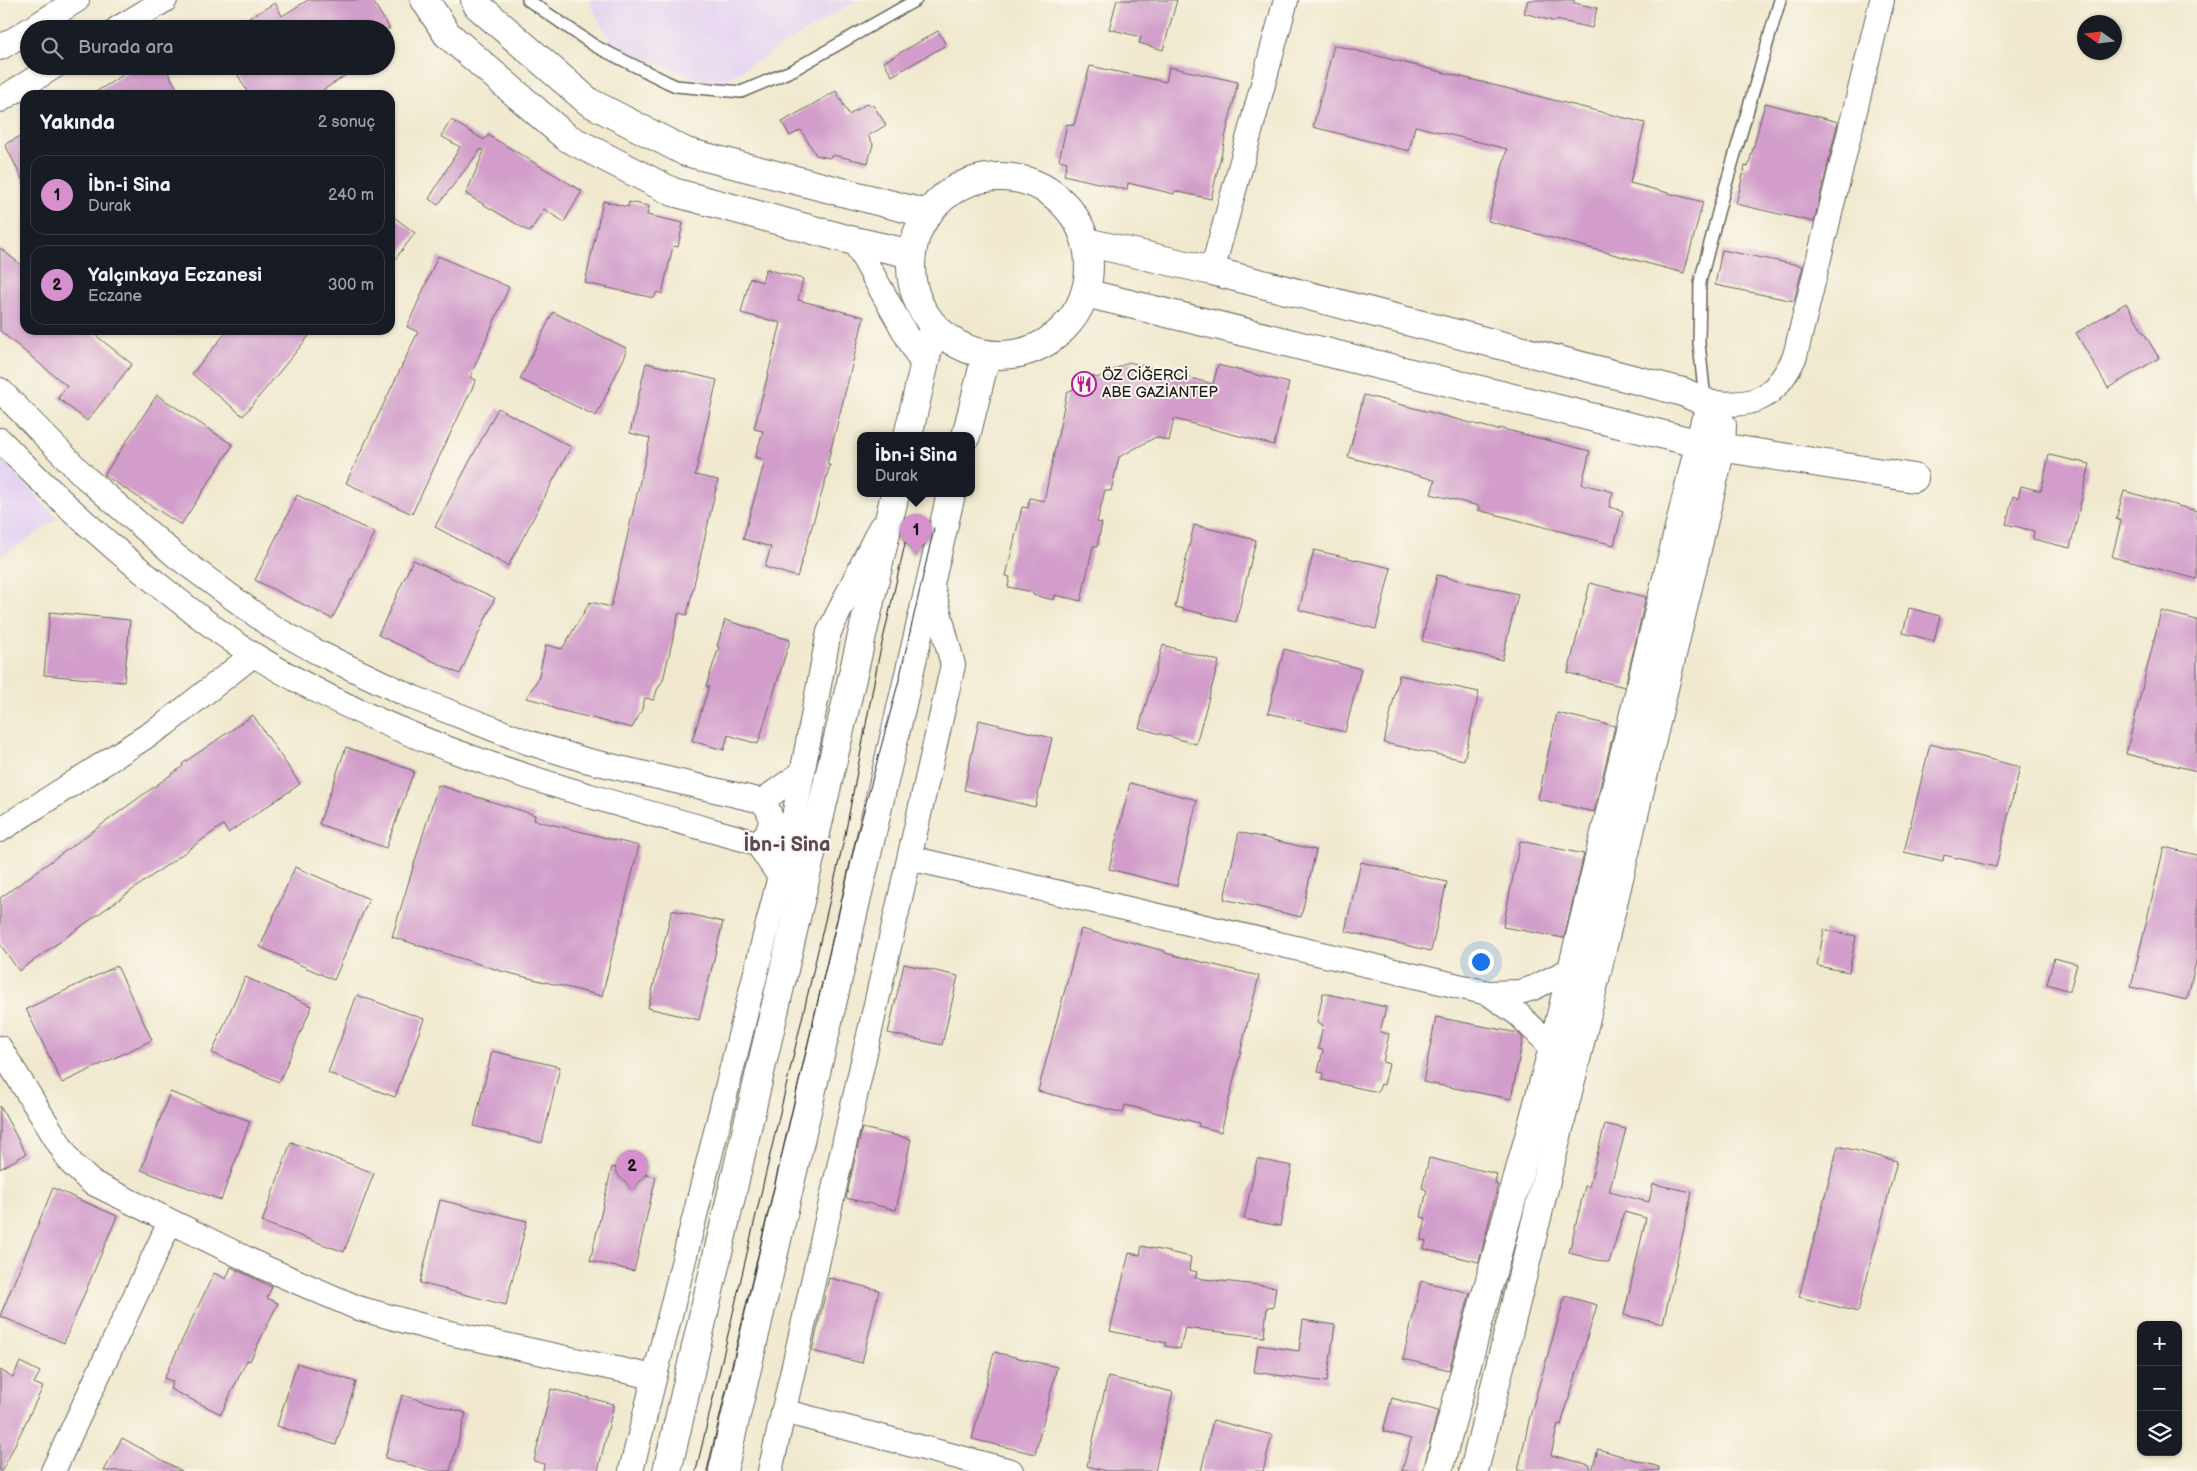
<!DOCTYPE html>
<html lang="tr">
<head>
<meta charset="utf-8">
<style>
	:root { --surface:#171b24; --page:#20242c; --text:#f1f3f6; --muted:#9ea1a6; --line:#363941; --accent:#d690ce }
	body { margin:0; font-family:"Balsamiq Sans",sans-serif; background:var(--page); color:var(--text) }
	.controls { position:absolute; right:15px; bottom:15px; display:grid; overflow:hidden; border-radius:10px; box-shadow:0 1px 4px #0004 }
	.controls button { width:45px; height:45px; display:grid; place-items:center; padding:0; border:0; border-bottom:1px solid var(--line); background:var(--surface); color:var(--text); font:25px sans-serif }
	.compass { position:absolute; left:2077px; top:15px; width:45px; height:45px; border-radius:50%; background:var(--surface); box-shadow:0 1px 4px #0004; rotate:284deg }
	.you { position:absolute; left:1480px; top:961px; width:18px; height:18px; margin:-12px; border:4px solid #fff; border-radius:50%; background:#1a73e8; box-shadow:0 0 0 8px #1a73e833 }
	.badge { display:grid; place-items:center; width:32px; height:32px; border-radius:50%; background:var(--accent); color:#111; font-size:16px; font-weight:700 }
	.pin { position:absolute; translate:-50% -41px; filter:drop-shadow(0 1px 2px #0008) }
	.pin::after { content:''; position:absolute; top:26px; width:18px; height:15px; background:inherit; clip-path:polygon(0 0,100% 0,50% 100%) }
	.popup { position:absolute; left:857px; top:432px; width:118px; height:65px; box-sizing:border-box; display:grid; place-content:center; border-radius:10px; background:var(--surface); filter:drop-shadow(0 1px 4px #0005); font-size:16px; white-space:nowrap; color:var(--muted) }
	.popup b { font-size:19px; color:var(--text) }
	.popup::after { content:''; position:absolute; left:50%; top:100%; margin-left:-10px; border:10px solid transparent; border-top-color:var(--surface) }
	.list { margin:0; padding:0; list-style:none }
	h2 { display:flex; justify-content:space-between; align-items:center; height:65px; margin:0; padding:0 20px; font-size:21px }
	h2 small { font-size:16px; font-weight:400; color:var(--muted) }
	.list li { display:grid; grid-template-columns:32px 1fr auto; gap:15px; align-items:center; box-sizing:border-box; height:80px; margin:0 10px 10px; padding:0 10px; border:1px solid var(--line); border-radius:15px }
	.list b { display:block; font-size:19px; white-space:nowrap }
	.list p { margin:0; font-size:16px; white-space:nowrap; color:var(--muted) }
	.list em { font-size:16px; font-style:normal; color:var(--muted) }
	.icon { flex:none; width:28px; height:28px; fill:none; stroke:currentColor; stroke-width:2; stroke-linecap:round; stroke-linejoin:round }
	.map { position:relative; flex:none; width:2197px; height:1471px; overflow:hidden }
	.search { position:absolute; background:var(--surface); box-shadow:0 1px 4px #0004; left:20px; top:20px; width:375px; height:55px; display:flex; align-items:center; gap:12px; box-sizing:border-box; padding:0 18px; border-radius:28px; color:var(--muted); font-size:19px }
	.panel { position:absolute; background:var(--surface); box-shadow:0 1px 4px #0004; left:20px; top:90px; width:375px; height:245px; border-radius:15px }
	.map>svg:first-child { display:block }
	.built { fill:#e5d3f1 }
	.building { fill:#d29dca }
	.lines { fill:none; stroke-linecap:round; stroke-linejoin:round }
	.service-casing { stroke:#66645b; stroke-width:14 }
	.minor-casing { stroke:#66645b; stroke-width:26 }
	.tertiary-casing { stroke:#66645b; stroke-width:30 }
	.secondary-casing { stroke:#66645b; stroke-width:30 }
	.service { stroke:#fff; stroke-width:11 }
	.minor { stroke:#fff; stroke-width:24 }
	.tertiary { stroke:#fff; stroke-width:28 }
	.secondary { stroke:#fff; stroke-width:28 }
	.tram { stroke:#1c1c1c; stroke-width:1 }
	.labels { text-anchor:middle; stroke-width:4; stroke-linejoin:round; paint-order:stroke }
	.poi-label { font-size:15px; fill:#1c1c1c; stroke:#fbf7ec; text-anchor:start }
	.district-label { font-size:20px; font-weight:bold; fill:#5c4959; stroke:#fbf7ec }
</style>
</head>
<body>
<div class="map">
<svg width="2197" height="1471" viewBox="0 0 2197 1471">
	<rect width="100%" height="100%" fill="#fbf7ec"/>
	<filter id="ink" filterUnits="userSpaceOnUse"><feTurbulence type="fractalNoise" baseFrequency=".02" numOctaves="2"/><feDisplacementMap in="SourceGraphic" scale="10" xChannelSelector="R" yChannelSelector="G"/><feConvolveMatrix kernelMatrix="1 2 1 2 8 2 1 2 1" color-interpolation-filters="sRGB"/></filter>
	<filter id="wash" filterUnits="userSpaceOnUse"><feTurbulence type="fractalNoise" baseFrequency=".0096" numOctaves="4" result="noise"/><feDisplacementMap in="SourceGraphic" scale="20" xChannelSelector="R" yChannelSelector="G"/><feGaussianBlur stdDeviation="1.12" result="paint"/><feColorMatrix in="noise" values="0 0 0 0 0 0 0 0 0 0 0 0 0 0 0 0 0 1.4 0 .05"/><feComposite in="paint" operator="in"/></filter>
	<g filter="url(#wash)">
		<rect width="100%" height="100%" fill="#f0e9cf"/>
		<!-- built -->
		<g class="built">
			<path d="M588,0H858L716,86L613,46Z"/>
			<path d="M0,457L57,519L0,558Z"/>
		</g>
		<g id="blocks">
			<!-- building -->
			<g class="building">
				<path d="M308,0H372L390,29H230L275,3L282,16Z"/>
				<path d="M1117,0H1177L1163,50L1139,43L1141,37L1109,29Z"/>
				<path d="M1528,0H1574V3L1597,8L1592,28L1556,20V22L1524,13Z"/>
				<path d="M938,31L946,45L892,76L884,62Z"/>
				<path d="M1334,45L1645,123L1630,183L1703,202L1684,273L1488,221L1507,149L1415,126L1409,151L1313,127Z"/>
				<path d="M137,66H164L181,95H91Z"/>
				<path d="M233,66H360L323,90L325,95H249Z"/>
				<path d="M1090,66L1166,82L1169,67L1238,82L1211,199L1175,191L1174,194L1128,183L1127,190L1064,175L1067,162L1059,160L1067,124L1074,125Z"/>
				<path d="M836,91L849,115L866,104L874,106L886,125L868,136L873,144L868,163L833,155L829,158L816,155L801,130L790,136L782,122Z"/>
				<path d="M1765,103L1838,122L1814,222L1736,204L1745,166L1748,167Z"/>
				<path d="M451,120L484,140L488,135L582,191L564,222L544,209L530,232L466,194L484,151L481,149L438,205L429,199L460,147L441,136Z"/>
				<path d="M25,134V185L5,144Z"/>
				<path d="M603,201L628,207L629,202L649,206L647,215L683,223L678,247L673,246L662,294L657,292L654,298L585,283Z"/>
				<path d="M390,214L415,233L390,266Z"/>
				<path d="M0,248L25,268V330H89L132,364L87,421L58,398L67,386L0,331Z"/>
				<path d="M1722,250L1803,266L1794,301L1715,285Z"/>
				<path d="M438,256L509,287L470,377L476,380L412,514L346,483L418,332L407,327Z"/>
				<path d="M766,269L803,279L798,300L864,317L827,465H830L797,577L765,567L771,547L743,539L765,460L755,457L763,431L754,429L781,323L741,313L750,278L762,282Z"/>
				<path d="M2126,303L2159,358L2108,388L2076,333Z"/>
				<path d="M553,312L626,348V354L596,416L520,379Z"/>
				<path d="M228,330H314L243,416L192,374Z"/>
				<path d="M1129,362L1213,384L1218,365L1289,383L1274,445L1174,419L1169,441L1156,437L1119,457L1111,491L1105,490L1097,522L1102,523L1097,547L1093,546L1081,601L1055,595L1054,600L1033,595V592L1008,587L1010,577L1006,576L1022,507L1028,508L1030,498L1044,501L1067,392L1080,386L1084,373L1097,378Z"/>
				<path d="M646,363L717,380L695,475L718,480L687,615L679,613L663,680L657,690L654,700L645,698L641,712L632,728L555,709L543,702L526,698L538,679L546,645L562,649L590,602L611,607L650,438L630,433Z"/>
				<path d="M157,395L233,445L181,525L104,475Z"/>
				<path d="M1364,395L1498,430L1499,428L1590,451L1582,484L1613,492L1609,507L1623,511L1614,545L1478,510L1479,506L1431,494L1435,480L1348,457Z"/>
				<path d="M498,408L571,447L508,566L435,527Z"/>
				<path d="M2049,455L2090,464L2070,548L2033,539L2034,531L2006,524L2013,496L2018,498L2021,486L2041,491Z"/>
				<path d="M2124,491L2197,511V579L2112,557L2121,521L2116,519Z"/>
				<path d="M297,495L375,533L332,619L255,580Z"/>
				<path d="M1194,525L1256,540L1236,622L1175,607Z"/>
				<path d="M1314,550L1391,568L1376,629L1299,610Z"/>
				<path d="M413,560L495,598L460,674L378,635Z"/>
				<path d="M1437,575L1518,594L1502,660L1422,641Z"/>
				<path d="M1590,583L1646,597L1625,687L1568,673Z"/>
				<path d="M1909,608L1940,616L1934,641L1903,633Z"/>
				<path d="M2161,611L2197,620V771L2126,754Z"/>
				<path d="M50,612L130,620L124,682L44,675Z"/>
				<path d="M725,620L790,640L758,744L728,735L724,750L692,741L709,686H706L719,647L717,646Z"/>
				<path d="M1163,645L1219,661L1196,744L1139,728Z"/>
				<path d="M1284,649L1361,669L1345,732L1268,713Z"/>
				<path d="M1399,675L1479,692L1464,760L1384,743Z"/>
				<path d="M1557,713L1615,726L1594,812L1538,799Z"/>
				<path d="M253,715L300,784L228,833L223,825L19,971L0,944V898L183,766L182,764Z"/>
				<path d="M979,720L1052,738L1035,807L964,790Z"/>
				<path d="M1930,744L2020,767L1996,867L1944,855L1943,861L1904,852Z"/>
				<path d="M346,747L414,771L386,848L319,824Z"/>
				<path d="M1130,783L1197,800L1177,886L1109,869Z"/>
				<path d="M438,785L535,815L534,820L639,846L602,996L501,971L392,937Z"/>
				<path d="M1239,832L1316,850L1301,917L1224,899Z"/>
				<path d="M1520,841L1584,854L1564,938L1503,927Z"/>
				<path d="M2164,847L2197,855V957L2187,1000L2131,987Z"/>
				<path d="M1361,862L1447,882L1431,951L1345,931Z"/>
				<path d="M295,867L369,899L334,980L260,947Z"/>
				<path d="M672,910L723,922L699,1020L648,1008Z"/>
				<path d="M1081,929L1165,951V953L1259,976L1221,1132L1198,1126L1199,1123L1125,1105L1123,1113L1038,1091Z"/>
				<path d="M1824,930L1856,936L1849,972L1817,966Z"/>
				<path d="M2054,958L2077,964L2070,991L2047,984Z"/>
				<path d="M904,964L958,976L942,1045L888,1033Z"/>
				<path d="M117,966L152,1040L62,1083L26,1009Z"/>
				<path d="M245,977L312,1006L279,1082L212,1053Z"/>
				<path d="M1323,993L1386,1007L1380,1032L1389,1034L1383,1062L1389,1064L1384,1085L1381,1084L1378,1092L1322,1080L1323,1073L1318,1072L1323,1050L1318,1049L1323,1025L1317,1023Z"/>
				<path d="M357,995L424,1019L395,1097L328,1073Z"/>
				<path d="M1436,1017L1518,1033L1523,1038L1511,1099L1423,1082Z"/>
				<path d="M492,1051L560,1067L542,1143L474,1126Z"/>
				<path d="M170,1092L250,1121L221,1200L141,1170Z"/>
				<path d="M0,1106L26,1154L0,1169Z"/>
				<path d="M1605,1124L1626,1129L1609,1192L1649,1202L1653,1184L1692,1192L1663,1324L1624,1315L1646,1218L1624,1212L1609,1263L1569,1253L1585,1186L1589,1187Z"/>
				<path d="M862,1128L911,1139L896,1210L846,1198Z"/>
				<path d="M291,1142L374,1173L344,1252L262,1222Z"/>
				<path d="M1838,1146L1897,1161L1858,1312L1799,1297Z"/>
				<path d="M1429,1158L1497,1174L1495,1184L1498,1185L1479,1262L1424,1249L1426,1241L1421,1240L1426,1218L1421,1217L1427,1190L1422,1188Z"/>
				<path d="M1257,1159L1292,1166L1280,1226L1244,1219Z"/>
				<path d="M612,1167L656,1177L634,1271L590,1261Z"/>
				<path d="M53,1188L117,1216L64,1343L0,1316Z"/>
				<path d="M440,1200L527,1221L506,1305L420,1283Z"/>
				<path d="M1142,1246L1191,1257L1189,1270L1197,1272L1195,1278L1276,1287L1273,1308L1267,1307L1264,1337L1185,1328L1180,1349L1165,1346L1166,1343L1110,1331L1129,1253L1140,1255Z"/>
				<path d="M231,1267L272,1287L267,1298L278,1303L250,1361L247,1360L221,1414L170,1389L173,1382L164,1378L214,1273L226,1279Z"/>
				<path d="M829,1278L879,1290L862,1363L812,1351Z"/>
				<path d="M1421,1281L1470,1293L1449,1370L1403,1359Z"/>
				<path d="M1565,1296L1597,1305L1561,1425L1558,1424L1551,1455L1590,1465V1471H1518L1530,1416Z"/>
				<path d="M1303,1320L1335,1325L1327,1382L1254,1372L1258,1345L1299,1351Z"/>
				<path d="M994,1352L1057,1367L1035,1454L972,1439Z"/>
				<path d="M20,1362L40,1372L34,1383L43,1387L2,1471H0V1370L13,1377Z"/>
				<path d="M297,1363L356,1382L336,1445L277,1426Z"/>
				<path d="M1108,1377L1173,1392L1155,1471H1106L1087,1466Z"/>
				<path d="M551,1389L614,1404L598,1471H543L544,1464L534,1461Z"/>
				<path d="M402,1395L466,1413L450,1471H433L385,1458Z"/>
				<path d="M1392,1398L1438,1411L1423,1471H1402L1411,1439L1383,1431Z"/>
				<path d="M1213,1420L1272,1435L1263,1471H1201Z"/>
				<path d="M122,1438L182,1471H104Z"/>
				<path d="M1598,1449L1659,1467L1658,1471H1592Z"/>
			</g>
		</g>
	</g>
	<g filter="url(#ink)">
		<use href="#blocks" fill-opacity="0" stroke="#66645b" stroke-width="1"/>
		<g class="lines">
			<defs>
				<g id="service">
					<path d="M528,0L595,46L667,82L676,86L741,92L793,70L916,0"/>
					<path d="M1705,400L1699,343L1700,282L1720,205L1780,0"/>
				</g>
				<g id="minor">
					<path d="M31,29L77,0"/>
					<path d="M117,29L165,0"/>
					<path d="M0,48L29,30"/>
					<path d="M0,100L55,66"/>
					<path d="M854,241L924,367"/>
					<path d="M1212,271L1286,0"/>
					<path d="M0,390L86,478L176,556L271,626L317,652L414,698L527,742L585,760L762,801L803,772"/>
					<path d="M1705,402C1753,408 1774,401 1795,356L1882,0"/>
					<path d="M0,440C57,499 118,554 183,604C206,622 229,640 254,655C409,751 584,795 757,843L780,877"/>
					<path d="M0,830L164,725L253,655"/>
					<path d="M757,843C773,831 775,816 762,801"/>
					<path d="M910,858L1488,993L1520,992L1533,988L1574,968"/>
					<path d="M1488,993L1518,1014L1553,1048"/>
					<path d="M0,1048L71,1163L91,1182L263,1267L358,1308L445,1332L654,1377"/>
					<path d="M783,1411L1011,1471"/>
					<path d="M53,1471L170,1222"/>
					<path d="M631,1471L791,832L829,632L880,528"/>
					<path d="M770,1471L953,665L930,578"/>
				</g>
				<g id="tertiary">
					<path d="M425,0L447,34L566,137L673,192L854,241L912,254"/>
					<path d="M475,0L478,6L589,102L686,152L928,214"/>
					<path d="M1438,1471L1553,1048L1705,421"/>
					<path d="M1474,1471L1574,1068L1721,448L1722,425L1705,402L1683,392"/>
				</g>
				<g id="secondary">
					<circle cx="1000" cy="266" r="89"/>
					<path d="M1086,242L1212,271L1683,392"/>
					<path d="M1085,293L1701,444L1914,478"/>
					<path d="M908,436L933,327"/>
					<path d="M966,436L986,356"/>
					<path d="M667,1471L895,494"/>
					<path d="M723,1471L951,494"/>
				</g>
			</defs>
			<!-- service casing -->
			<use href="#service" class="service-casing"/>
			<!-- minor casing -->
			<use href="#minor" class="minor-casing"/>
			<!-- tertiary casing -->
			<use href="#tertiary" class="tertiary-casing"/>
			<!-- secondary casing -->
			<use href="#secondary" class="secondary-casing"/>
			<!-- service -->
			<use href="#service" class="service"/>
			<!-- minor -->
			<use href="#minor" class="minor"/>
			<!-- tertiary -->
			<use href="#tertiary" class="tertiary"/>
			<!-- secondary -->
			<use href="#secondary" class="secondary"/>
			<!-- tram -->
			<g class="tram">
				<path d="M696,1471L845,835L878,661L908,531"/>
				<path d="M707,1471L856,840L899,680L934,528"/>
			</g>
		</g>
	</g>
	<!-- icons -->
	<defs>
		<symbol id="restaurant-ring" viewBox="-11 -11 22 22"><circle r="9.5" fill="#fbf7ec" stroke="#b5179e" stroke-width="1.5"/><path d="M-5-6h1v4h1v-4h1v4h1v-4h1v5L-1.5 .5V6h-2V.5L-5-1ZM5-6V6H3V1.5H1.5Q1.5-4 5-6Z" fill="#b5179e"/></symbol>
	</defs>
	<g fill-rule="evenodd">
		<use href="#restaurant-ring" x="1070" y="370" width="28" height="28"/>
	</g>
	<g class="labels">
		<!-- poi labels -->
		<g class="poi-label">
			<text x="1102" y="380">ÖZ CİĞERCİ<tspan x="1102" dy="17">ABE GAZİANTEP</tspan></text>
		</g>
		<!-- district labels -->
		<g class="district-label">
			<text x="787" y="851">İbn-i Sina</text>
		</g>
	</g>
</svg>
<div class="controls">
<button>+</button>
<button>−</button>
<button><svg class="icon" aria-label="layers" viewBox="0 0 24 24"><path d="M12 4l9 5-9 5-9-5zM3 14l9 5 9-5"/></svg></button>
</div>
<svg class="compass" viewBox="-18 -18 36 36"><path d="M0-13l5 13h-10z" fill="#e53935"/><path d="M0 13l5-13h-10z" fill="#9ea1a6"/></svg>
<div class="you"></div>
<div class="pin badge" style="left:916px;top:555px">1</div>
<div class="popup"><b>İbn-i Sina</b>Durak</div>
<div class="pin badge" style="left:632px;top:1191px">2</div>
<div class="search"><svg class="icon" aria-label="search" viewBox="0 0 24 24"><circle cx="10" cy="10" r="6"/><path d="M15 15l6 6"/></svg>Burada ara</div>
<section class="panel">
<h2>Yakında<small>2 sonuç</small></h2>
<ul class="list">
<li><span class="badge">1</span><div><b>İbn-i Sina</b><p>Durak</p></div><em>240 m</em></li>
<li><span class="badge">2</span><div><b>Yalçınkaya Eczanesi</b><p>Eczane</p></div><em>300 m</em></li>
</ul>
</section>
</div>
</body>
</html>
